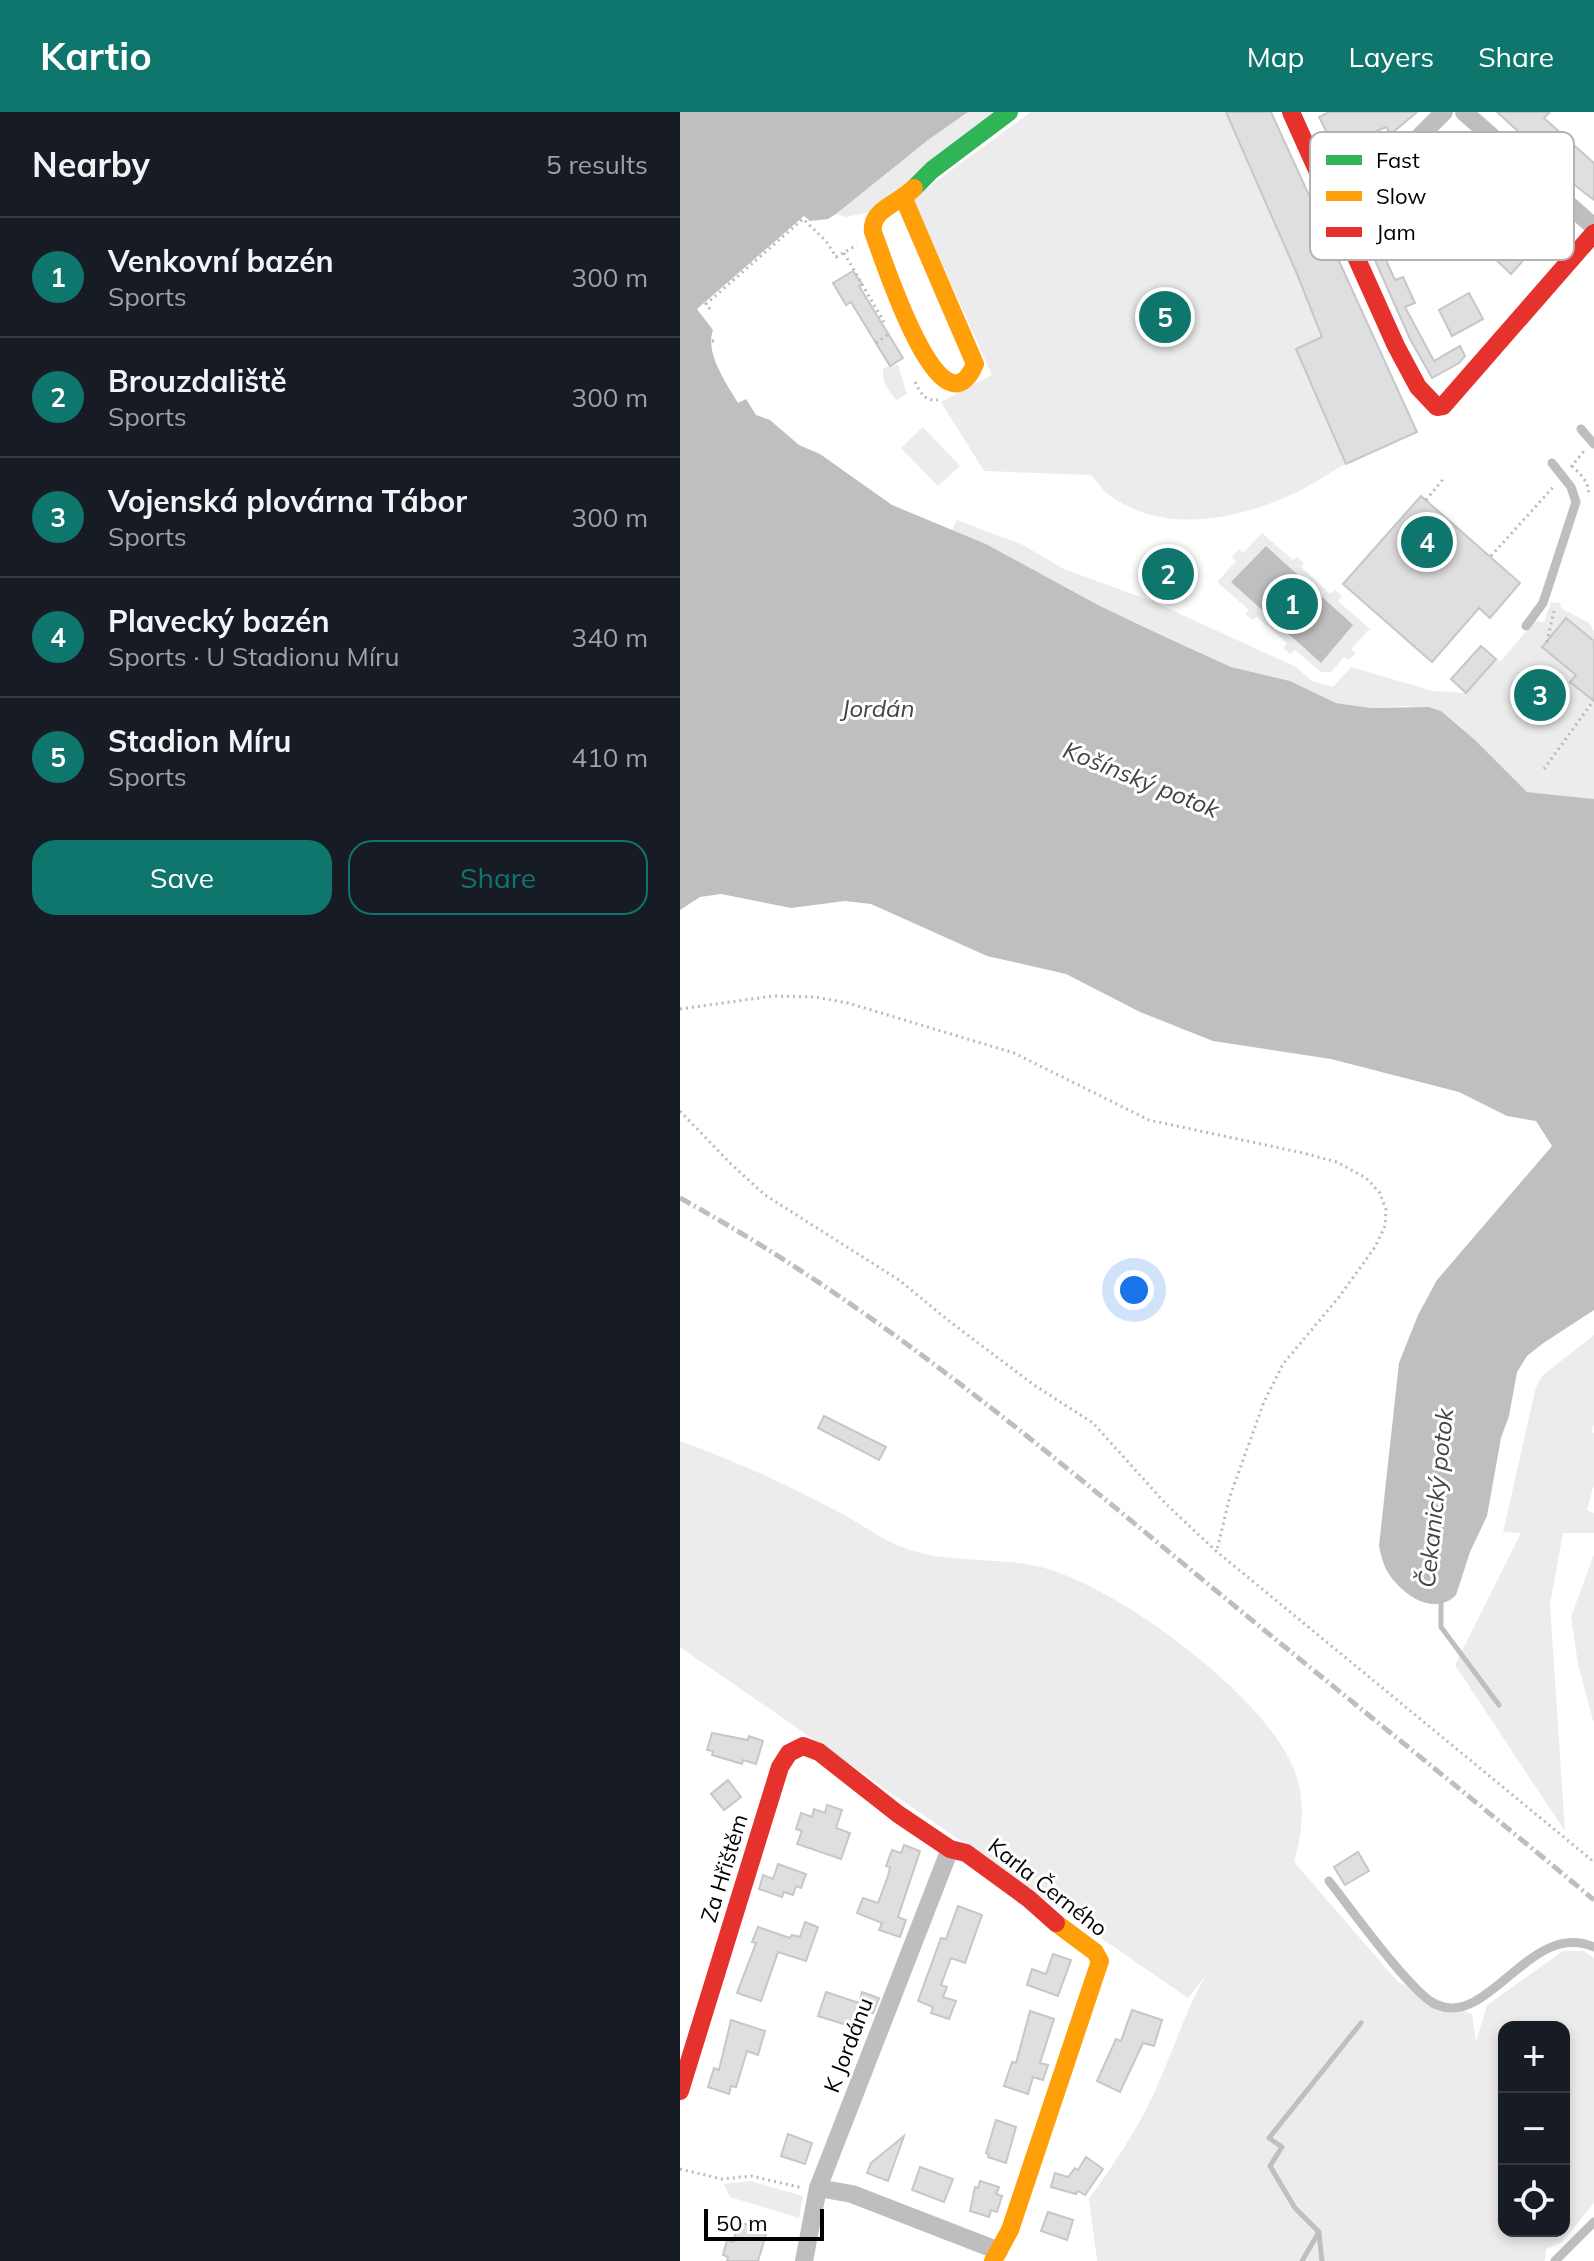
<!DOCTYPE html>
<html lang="en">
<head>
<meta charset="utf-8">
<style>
	:root { --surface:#171b24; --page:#242831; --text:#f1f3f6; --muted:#9ea1a6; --line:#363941; --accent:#0f766e }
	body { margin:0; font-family:Mulish,sans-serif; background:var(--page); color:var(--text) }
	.controls { position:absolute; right:24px; bottom:24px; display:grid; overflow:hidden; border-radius:16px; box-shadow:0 4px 12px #0003 }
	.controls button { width:72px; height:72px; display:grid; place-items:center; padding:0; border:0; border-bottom:2px solid var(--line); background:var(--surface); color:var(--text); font:40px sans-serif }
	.scale { position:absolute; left:24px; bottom:20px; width:120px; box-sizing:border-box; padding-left:8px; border:4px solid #000; border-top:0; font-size:22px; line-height:28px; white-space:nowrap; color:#000; -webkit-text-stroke:6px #fff; paint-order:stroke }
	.you { position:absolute; left:454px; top:1178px; width:28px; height:28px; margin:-20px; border:6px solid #fff; border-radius:50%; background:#1a73e8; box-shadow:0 0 0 12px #1a73e833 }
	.badge { display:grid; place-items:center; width:52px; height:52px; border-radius:50%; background:var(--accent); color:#fff; font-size:26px; font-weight:700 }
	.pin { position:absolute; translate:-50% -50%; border:4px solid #fff; box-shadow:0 2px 8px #0006 }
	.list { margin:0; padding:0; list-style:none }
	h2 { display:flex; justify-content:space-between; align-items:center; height:104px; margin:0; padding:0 32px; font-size:34px }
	h2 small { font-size:26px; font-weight:400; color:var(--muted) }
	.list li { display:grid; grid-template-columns:52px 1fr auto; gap:24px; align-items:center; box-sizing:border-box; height:120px; padding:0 32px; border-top:2px solid var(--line) }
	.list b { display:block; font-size:30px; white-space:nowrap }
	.list p { margin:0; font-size:26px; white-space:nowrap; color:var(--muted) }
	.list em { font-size:26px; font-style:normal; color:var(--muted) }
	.actions { display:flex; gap:16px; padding:24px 32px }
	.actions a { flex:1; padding:18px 0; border:2px solid var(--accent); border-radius:24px; text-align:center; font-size:28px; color:var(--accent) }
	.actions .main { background:var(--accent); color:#fff }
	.icon { flex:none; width:44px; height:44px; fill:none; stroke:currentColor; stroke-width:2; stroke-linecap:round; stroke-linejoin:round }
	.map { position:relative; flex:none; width:914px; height:2149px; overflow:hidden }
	header { display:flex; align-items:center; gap:48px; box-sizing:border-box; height:112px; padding:0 40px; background:var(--accent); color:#fff }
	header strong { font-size:38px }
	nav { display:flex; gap:44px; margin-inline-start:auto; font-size:28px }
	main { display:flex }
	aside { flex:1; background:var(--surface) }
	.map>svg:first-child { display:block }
	.green { fill:#ececec; fill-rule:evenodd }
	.water { fill:#bfbfbf }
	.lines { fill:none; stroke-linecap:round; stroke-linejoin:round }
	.stream { stroke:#bfbfbf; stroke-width:5 }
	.building { fill:#dfdfdf; stroke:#c7c7c7; stroke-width:2 }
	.path { stroke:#b9b9b9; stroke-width:3; stroke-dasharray:2 4; stroke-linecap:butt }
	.lane { stroke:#bebebe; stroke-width:9 }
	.street { stroke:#bebebe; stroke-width:18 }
	.fast { stroke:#30b455; stroke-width:18 }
	.slow { stroke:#ff9f0a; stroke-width:18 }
	.jam { stroke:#e5322d; stroke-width:18 }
	.rail { stroke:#bebebe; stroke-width:5; stroke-dasharray:12 4 2 4; stroke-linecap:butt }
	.labels { text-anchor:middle; stroke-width:6; stroke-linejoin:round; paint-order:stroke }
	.street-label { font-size:22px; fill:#000; stroke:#fff }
	.water-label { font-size:24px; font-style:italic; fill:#444; stroke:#fff }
	.key { fill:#fff; stroke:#b2b2b2; stroke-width:2 }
	.key-label { font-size:22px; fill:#000 }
</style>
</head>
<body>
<header>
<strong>Kartio</strong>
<nav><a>Map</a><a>Layers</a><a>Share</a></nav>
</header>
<main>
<aside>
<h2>Nearby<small>5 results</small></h2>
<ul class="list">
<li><span class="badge">1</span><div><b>Venkovní bazén</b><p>Sports</p></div><em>300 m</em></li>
<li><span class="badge">2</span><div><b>Brouzdaliště</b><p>Sports</p></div><em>300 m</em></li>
<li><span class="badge">3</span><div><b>Vojenská plovárna Tábor</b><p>Sports</p></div><em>300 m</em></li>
<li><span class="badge">4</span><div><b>Plavecký bazén</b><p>Sports · U Stadionu Míru</p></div><em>340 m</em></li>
<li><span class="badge">5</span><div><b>Stadion Míru</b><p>Sports</p></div><em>410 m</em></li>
</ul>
<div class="actions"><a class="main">Save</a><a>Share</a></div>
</aside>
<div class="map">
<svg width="914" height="2149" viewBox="0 0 914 2149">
	<rect width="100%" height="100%" fill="#fff"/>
	<!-- green -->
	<g class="green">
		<path d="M288,0H320L190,100L166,105L156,102L248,28Z"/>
		<path d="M351,0H590L737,320C713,331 687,340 664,353C647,362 632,373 615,381C560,407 486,423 432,385C424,380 417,370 411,363L304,359L261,290L312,263L233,86Z"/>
		<path d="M218,253L227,282L216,288C207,277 202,270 203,256Z"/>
		<path d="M243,315L280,354L258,374L221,336Z"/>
		<path d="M277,408L343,433L384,457L474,490L616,555L632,569L653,575L671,555L753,579L786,581L816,547L820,550L855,509L864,510L871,490L880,491L881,496L909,511L914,519V687L847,680L795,628L761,599L726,594L691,596L656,591L610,569L551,555L418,493L306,432L272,418Z"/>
		<path d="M582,421L613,448L617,445L624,451L621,455L650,482L655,478L662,484L658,489L690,517L671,537L676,541L669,548L664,545L651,560H641L615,538L610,542L603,536L607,531L577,505L572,508L565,502L569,498L537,470L556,449L552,445L559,437L563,441Z"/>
		<path d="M914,1223V1312L911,1319L914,1321V1372L907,1398L914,1401V1421H883L870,1492L885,1719L775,1553L841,1421L823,1420L856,1275L862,1264Z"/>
		<path d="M0,1329C53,1348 106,1372 155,1398C180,1411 203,1429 230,1438C276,1453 327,1443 374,1459C447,1483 583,1583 613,1655C626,1685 623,1720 614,1750L718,1870L792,1902L796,1930L807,1893L883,1839H904L914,1846V2091L882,2130L866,2137L865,2149H417L409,2087C435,2050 461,2013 479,1970C495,1933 506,1898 526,1863L508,1886L0,1535ZM824,1915H884V2119H824Z"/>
		<path d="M914,1442V1612L898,1552L891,1505Z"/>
		<path d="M70,2069L123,2084L119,2106L50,2085L44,2072Z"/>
	</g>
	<!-- water -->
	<g class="water">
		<path d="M0,0H288L248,28L156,102L148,107L130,109L124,104L17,197L33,218C25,241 45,269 58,291L66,287L76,303L90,308L119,333L140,342L212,393L306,432L418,493L479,522L551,555L610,569L656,591L691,596L748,595L761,599L795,628L847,680L914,687V1198L862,1232L847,1244L837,1260L829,1304L821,1326L807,1404L790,1440L776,1483C753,1506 720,1481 707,1459C703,1452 701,1443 699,1434L719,1251L738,1203L757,1168L872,1034L856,1009L827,1004L779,980L651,947L533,929L460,900L386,862L307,844L191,792L165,789L111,796L41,782L20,785L0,798Z"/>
		<path d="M586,434L673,513L641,551L551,470Z"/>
		<path d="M489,446L497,447L495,454L505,464L504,474L493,481L485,479L478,471L471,473C470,459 476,450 489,446Z"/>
	</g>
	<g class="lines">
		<!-- stream -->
		<g class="stream">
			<path d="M761,1485V1515L819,1593"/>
			<path d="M639,2122L642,2149"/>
			<path d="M622,2149L639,2120L615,2096L590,2054L602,2035L589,2026L681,1911"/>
		</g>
	</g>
	<!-- building -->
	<g class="building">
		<path d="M546,0H591L737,320L666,352L616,237L642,225L617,162Z"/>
		<path d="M649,0H737L711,22L706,15L655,37L639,5Z"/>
		<path d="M817,0H870L864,6L914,51V88L892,71L890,74L856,43L860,39Z"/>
		<path d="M855,88L891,120L870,143L858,132L831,162L808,140Z"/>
		<path d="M699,133L715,168L723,165L735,191L725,195L754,249L780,234L785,244L779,251L752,266L730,227L690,137Z"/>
		<path d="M173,159L182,172L179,174L223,246L210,254L171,190L166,193L153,171Z"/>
		<path d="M789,181L803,207L772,224L759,198Z"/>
		<path d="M741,384L840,471L810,506L799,496L752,550L663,472Z"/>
		<path d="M886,506L914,529V589L890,570L896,563L862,535Z"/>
		<path d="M801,534L816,547L786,581L771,567Z"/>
		<path d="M144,1304L206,1335L199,1348L138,1316Z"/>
		<path d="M32,1621L68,1628L69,1624L83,1629L76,1652L63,1648L62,1652L32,1643L33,1639L27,1638Z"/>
		<path d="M48,1668L61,1685L44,1698L31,1682Z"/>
		<path d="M147,1693L162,1698L156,1716L170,1721L161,1747L117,1732L122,1719L116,1717L121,1701L132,1705L134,1697L145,1701Z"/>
		<path d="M224,1733L240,1739L218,1805L226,1808L220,1825L199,1818L202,1811L177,1801L183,1786L198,1791L208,1764L210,1755L206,1754L212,1738L221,1741Z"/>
		<path d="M678,1740L689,1759L665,1773L654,1755Z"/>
		<path d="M98,1752L126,1762L121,1776L116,1774L113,1783L104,1780L102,1785L79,1777L83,1763L93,1767Z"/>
		<path d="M278,1794L302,1803L285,1851L271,1846L261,1873L267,1875L263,1885L276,1889L269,1907L251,1901L253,1895L238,1889L261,1826L266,1827Z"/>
		<path d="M125,1810L138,1815L126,1849L98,1840L81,1889L57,1881L76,1831L72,1830L78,1815L110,1826L112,1823L120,1825Z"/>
		<path d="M373,1842L391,1848L378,1884L347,1873L352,1857L366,1862Z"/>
		<path d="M146,1880L179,1891L182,1880L199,1886L193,1901L180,1897L173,1915L138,1904Z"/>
		<path d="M452,1898L482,1908L474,1934L463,1931L440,1980L417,1969L436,1927L441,1929Z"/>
		<path d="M350,1899L374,1907L360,1951L368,1953L363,1968L353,1965L348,1982L324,1974L332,1950L336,1951Z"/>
		<path d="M51,1908L85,1919L78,1943L67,1939L56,1975L51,1974L49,1982L28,1975L34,1956L39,1958Z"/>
		<path d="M316,2008L336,2015L326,2051L308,2045L309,2042L306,2041Z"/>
		<path d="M108,2022L132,2031L125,2052L101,2044Z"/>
		<path d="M224,2024L208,2069L187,2061L191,2051Z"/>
		<path d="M406,2045L423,2057L405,2083L398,2079L396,2082L371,2075L375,2061L388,2065L395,2056L398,2058Z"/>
		<path d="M240,2055L273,2067L264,2090L232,2078Z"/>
		<path d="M300,2069L319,2075L316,2082L322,2084L317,2100L311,2098L309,2105L290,2099L295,2075L298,2076Z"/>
		<path d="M368,2100L393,2108L387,2128L361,2119Z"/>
		<path d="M59,2110L87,2119L78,2149H47L48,2145L43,2143L47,2128L53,2130Z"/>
	</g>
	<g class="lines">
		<!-- path -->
		<g class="path">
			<path d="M164,141L204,210"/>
			<path d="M30,197L26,192L123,107L146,129L156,145L177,133"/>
			<path d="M32,229H37"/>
			<path d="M196,231L210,221"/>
			<path d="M235,270C241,281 244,289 258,288"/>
			<path d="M892,354C900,362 911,371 908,384"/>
			<path d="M891,355L904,339"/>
			<path d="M746,388L764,366"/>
			<path d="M811,444L875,373"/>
			<path d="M867,530L874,499"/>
			<path d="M864,657L914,588"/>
			<path d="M0,897L93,884L135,885L168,891L334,941L469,1008L623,1041L657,1050L686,1066L700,1081L706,1098L705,1114L695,1135L659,1185L603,1252L584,1290L550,1384L537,1438"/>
			<path d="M0,999L51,1052L85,1083L219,1168L269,1209L354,1273L413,1311L486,1392L536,1439L914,1750"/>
			<path d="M0,2057L42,2067L71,2064L123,2076"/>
		</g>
		<!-- lane -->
		<g class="lane">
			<path d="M901,317L914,332"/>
			<path d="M846,514L863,491L896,390L891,375L872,351"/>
			<path d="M649,1769C669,1794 733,1884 757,1893C810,1915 851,1807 914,1835"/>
			<path d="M875,2149L914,2110"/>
		</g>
		<!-- street -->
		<g class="street">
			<path d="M784,0L914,115"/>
			<path d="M646,78L713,46L732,32L764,0"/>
			<path d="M138,2076L172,2082L319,2139"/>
			<path d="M124,2149L138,2076L270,1737"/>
		</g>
		<!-- fast -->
		<path class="fast" d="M234,76L252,58L329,0"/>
		<!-- slow -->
		<g class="slow">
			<path d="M224,87L295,252C261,332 201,140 193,120C190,97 220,91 234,76"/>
			<path d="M313,2149L330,2118L420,1849L415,1840L376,1811"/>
		</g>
		<!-- jam -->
		<g class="jam">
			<path d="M611,0L716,234L738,275L757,295L763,294L914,121"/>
			<path d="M0,1979L100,1655L109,1641L123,1634L139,1640L218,1702L270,1737L286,1741L349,1787L376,1811"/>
		</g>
		<!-- rail -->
		<path class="rail" d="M0,1086C188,1189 352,1327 517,1463C649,1572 783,1678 914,1788"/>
	</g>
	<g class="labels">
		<!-- street labels -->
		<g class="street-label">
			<text transform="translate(44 1756) rotate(-73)" y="8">Za Hřištěm</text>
			<text transform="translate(368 1775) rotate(38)" y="8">Karla Černého</text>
			<text transform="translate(168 1933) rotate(-69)" y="8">K Jordánu</text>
		</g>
		<!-- water labels -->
		<g class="water-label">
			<text x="198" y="605">Jordán</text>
			<text transform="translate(461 668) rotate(22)" y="8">Košínský potok</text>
			<text transform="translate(756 1386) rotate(-84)" y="8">Čekanický potok</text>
		</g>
	</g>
	<!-- legend -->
	<rect x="630" y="20" width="264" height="128" rx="12" class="key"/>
	<rect x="646" y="43" width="36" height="10" fill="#30b455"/>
	<rect x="646" y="79" width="36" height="10" fill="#ff9f0a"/>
	<rect x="646" y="115" width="36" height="10" fill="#e5322d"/>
	<g class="key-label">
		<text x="696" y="56">Fast</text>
		<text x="696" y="92">Slow</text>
		<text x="696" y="128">Jam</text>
	</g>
</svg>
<div class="controls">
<button>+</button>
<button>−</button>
<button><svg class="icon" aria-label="locate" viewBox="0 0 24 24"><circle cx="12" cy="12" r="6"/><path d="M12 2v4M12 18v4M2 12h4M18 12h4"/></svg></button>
</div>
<div class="scale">50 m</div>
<div class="you"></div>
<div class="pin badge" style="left:612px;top:492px">1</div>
<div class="pin badge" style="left:488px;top:462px">2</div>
<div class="pin badge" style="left:860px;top:583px">3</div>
<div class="pin badge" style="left:747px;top:430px">4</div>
<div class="pin badge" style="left:485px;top:205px">5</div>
</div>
</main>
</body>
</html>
